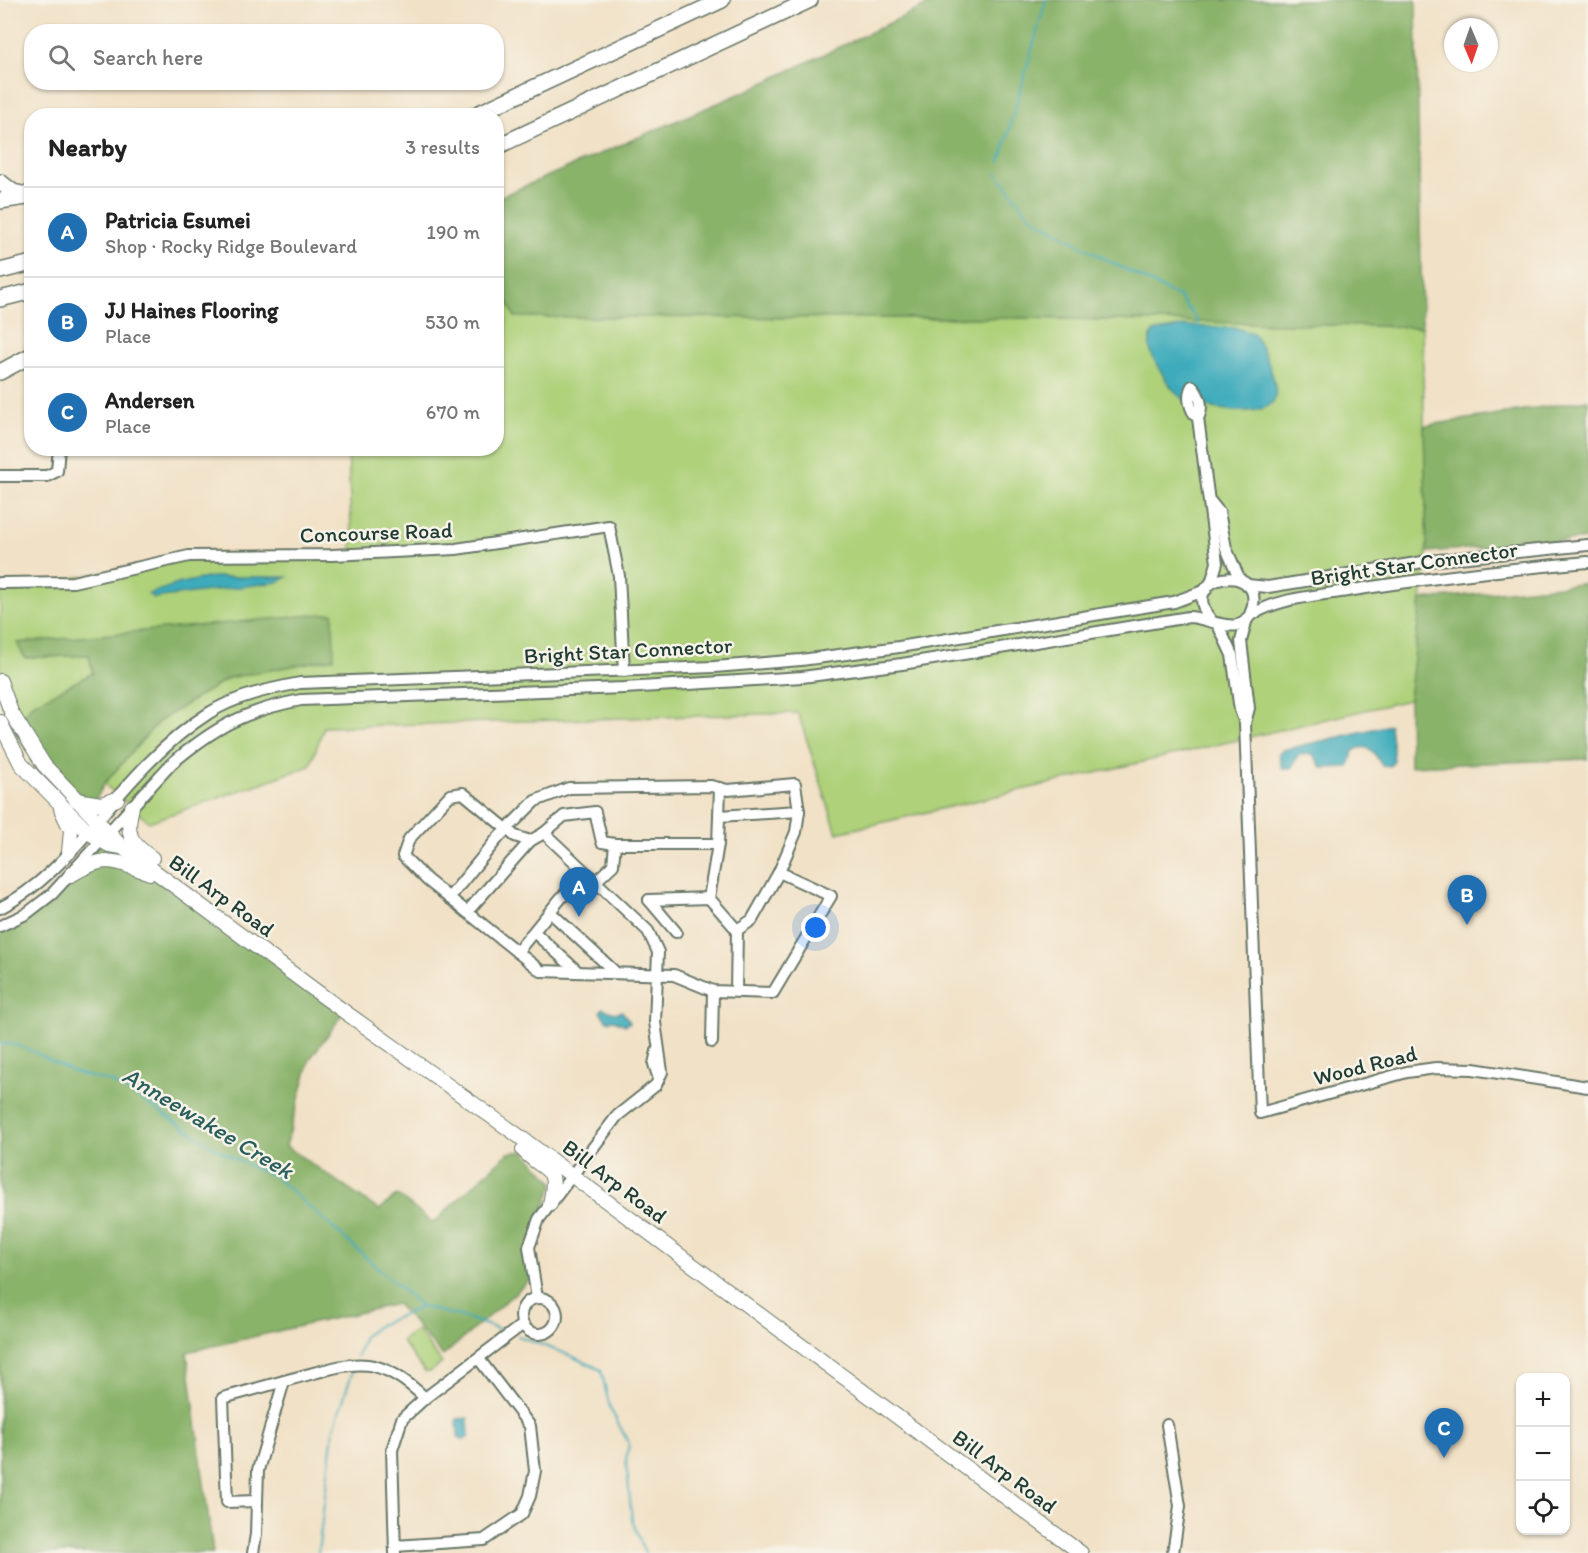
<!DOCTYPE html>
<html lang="en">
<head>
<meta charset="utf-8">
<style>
	:root { --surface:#fff; --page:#f2f2f2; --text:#222; --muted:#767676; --line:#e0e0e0; --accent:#1f6fb2 }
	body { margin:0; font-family:Itim,sans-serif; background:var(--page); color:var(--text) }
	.controls { position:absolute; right:18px; bottom:18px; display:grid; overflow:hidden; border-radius:12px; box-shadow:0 2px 4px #0004 }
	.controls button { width:54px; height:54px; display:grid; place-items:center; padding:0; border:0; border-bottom:2px solid var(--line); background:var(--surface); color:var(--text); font:30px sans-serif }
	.compass { position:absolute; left:1444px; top:18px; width:54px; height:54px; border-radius:50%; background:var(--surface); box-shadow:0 2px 4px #0004; rotate:178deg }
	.you { position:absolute; left:816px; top:928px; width:21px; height:21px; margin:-15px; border:4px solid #fff; border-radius:50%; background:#1a73e8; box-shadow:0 0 0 9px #1a73e833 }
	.badge { display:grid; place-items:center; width:39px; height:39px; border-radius:50%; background:var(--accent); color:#fff; font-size:20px; font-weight:700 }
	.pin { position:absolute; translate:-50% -50px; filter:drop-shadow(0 2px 3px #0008) }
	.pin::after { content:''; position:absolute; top:32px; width:21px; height:18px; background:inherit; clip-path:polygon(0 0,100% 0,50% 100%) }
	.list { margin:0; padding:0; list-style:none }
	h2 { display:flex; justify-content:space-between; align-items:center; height:78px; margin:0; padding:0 24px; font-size:26px }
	h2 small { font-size:20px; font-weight:400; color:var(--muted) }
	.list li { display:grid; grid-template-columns:39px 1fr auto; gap:18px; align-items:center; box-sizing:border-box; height:90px; padding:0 24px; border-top:2px solid var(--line) }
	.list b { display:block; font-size:22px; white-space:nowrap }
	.list p { margin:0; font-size:20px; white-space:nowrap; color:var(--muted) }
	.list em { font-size:20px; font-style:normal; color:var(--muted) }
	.icon { flex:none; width:33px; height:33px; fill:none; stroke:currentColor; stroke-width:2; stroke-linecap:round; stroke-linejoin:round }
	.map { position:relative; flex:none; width:1588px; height:1553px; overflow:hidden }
	.search { position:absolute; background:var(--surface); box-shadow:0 2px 4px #0004; left:24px; top:24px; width:480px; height:66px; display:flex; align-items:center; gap:15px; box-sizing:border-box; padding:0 21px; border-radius:24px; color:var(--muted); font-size:22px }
	.panel { position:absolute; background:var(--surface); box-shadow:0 2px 4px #0004; left:24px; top:108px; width:480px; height:348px; border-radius:24px }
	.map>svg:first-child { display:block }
	.green { fill:#aed17a; stroke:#668757; stroke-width:1.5 }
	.forest { fill:#8ab36a; stroke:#54784f; stroke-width:1.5 }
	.water { fill:#3dabbb; stroke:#2e7478; stroke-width:1.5 }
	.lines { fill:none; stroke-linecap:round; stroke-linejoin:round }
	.stream { stroke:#3dabbb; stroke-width:2 }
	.minor-casing { stroke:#687667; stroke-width:14 }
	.major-casing { stroke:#687667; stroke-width:16 }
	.highway-casing { stroke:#687667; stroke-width:18 }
	.minor { stroke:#fff; stroke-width:10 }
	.major { stroke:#fff; stroke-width:14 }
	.highway { stroke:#fff; stroke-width:15 }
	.labels { text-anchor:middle; stroke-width:5; stroke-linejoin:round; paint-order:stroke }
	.street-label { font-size:22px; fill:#1f3d34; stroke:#f7f3e8 }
	.water-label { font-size:24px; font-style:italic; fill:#285e5c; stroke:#f7f3e8 }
</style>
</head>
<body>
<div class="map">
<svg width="1588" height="1553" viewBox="0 0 1588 1553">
	<rect width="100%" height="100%" fill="#f7f3e8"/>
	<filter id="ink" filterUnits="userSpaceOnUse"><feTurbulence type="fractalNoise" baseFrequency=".0167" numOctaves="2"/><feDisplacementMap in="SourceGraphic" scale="12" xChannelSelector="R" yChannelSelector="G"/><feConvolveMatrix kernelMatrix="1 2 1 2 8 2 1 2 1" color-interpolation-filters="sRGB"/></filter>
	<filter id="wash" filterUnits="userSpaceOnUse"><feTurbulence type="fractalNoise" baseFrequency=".008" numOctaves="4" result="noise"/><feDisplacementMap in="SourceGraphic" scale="24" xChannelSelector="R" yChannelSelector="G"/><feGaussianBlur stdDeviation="1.35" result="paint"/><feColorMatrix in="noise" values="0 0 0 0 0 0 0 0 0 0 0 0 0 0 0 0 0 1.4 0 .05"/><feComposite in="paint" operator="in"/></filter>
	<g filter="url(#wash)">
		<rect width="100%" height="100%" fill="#f1e1c6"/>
		<!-- green -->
		<g class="green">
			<path d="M497,280L515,317L1025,318L1422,327L1427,552L1409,700L837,833L798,713L324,727L310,766L149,822L104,784L158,722L228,678L334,658L18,643L25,658L89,655L93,674L31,705L14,733L0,694V585L47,583L189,556L352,554L348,449L496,448Z"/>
			<path d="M417,1330L442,1363L430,1372H425L401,1341Z"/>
		</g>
		<!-- forest -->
		<g class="forest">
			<path d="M938,0H1416L1422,327L1025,318L515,317L497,280V198L753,88Z"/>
			<path d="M1588,400V539L1427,552L1424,426Z"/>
			<path d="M1588,583V759L1410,766L1409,700L1421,600Z"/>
			<path d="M333,613L334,658L228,678L158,722L104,784L85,821L14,733L31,705L93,673L89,655L25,658L17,643Z"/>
			<path d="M102,841L345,1011L310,1059L286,1146L379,1210L397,1195L433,1223L508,1153L524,1151L554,1183L529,1247L532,1278L443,1356L397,1304L187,1352L213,1553H0V926L26,914Z"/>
		</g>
		<!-- water -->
		<g class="water">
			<path d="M1185,326L1236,328L1253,333C1262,345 1281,387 1274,400C1264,421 1194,408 1179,396C1171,388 1163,376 1158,366C1151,355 1146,344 1153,332Z"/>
			<path d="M212,577H287L278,582L154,598L148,594L181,583Z"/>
			<path d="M1390,725L1394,761L1390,766H1382C1375,754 1370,741 1353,751L1349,767L1322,768L1313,754L1298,755L1291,769H1282L1279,754L1283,750Z"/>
			<path d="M603,1008L614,1013L622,1011L630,1022L625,1025L614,1020L607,1021L600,1012Z"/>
			<path d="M468,1418L469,1437L463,1440L458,1437L457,1419Z"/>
		</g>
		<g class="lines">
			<!-- stream -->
			<g class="stream">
				<path d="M1000,162L1046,0"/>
				<path d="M997,173L1030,216L1094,253L1180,298L1197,320L1198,327"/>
				<path d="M0,1044C25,1042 50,1062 72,1071C85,1077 98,1078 111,1082C122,1087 133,1095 143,1101C186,1127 224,1159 273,1175L422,1307L464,1317L504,1331"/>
				<path d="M518,1336L569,1355L601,1370L610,1408L629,1444L626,1460L632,1520L645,1553"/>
				<path d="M357,1356L364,1336L379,1325L422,1307"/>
				<path d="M318,1553L333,1431L353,1370"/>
			</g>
		</g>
	</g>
	<g filter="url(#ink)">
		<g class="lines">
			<defs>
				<g id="minor">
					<path d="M1198,418C1190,411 1186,396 1192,386C1200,395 1204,407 1198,418L1217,563L1211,583"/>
					<path d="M0,476H47L57,471L59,448"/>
					<path d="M1211,502L1219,512L1226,548L1240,580"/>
					<path d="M0,583L73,582L189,556L332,555L456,549L609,526L619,576L624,671"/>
					<path d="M1247,585L1268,587L1429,561L1588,545"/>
					<path d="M1250,616C1278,598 1314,596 1347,591C1427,578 1507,569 1588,562"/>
					<path d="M1218,625L1232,655L1240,710L1245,723L1249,708L1241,641L1247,618"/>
					<path d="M1245,723L1260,1113L1407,1072L1436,1068L1473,1069L1588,1087"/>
					<path d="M719,816L720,788"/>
					<path d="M544,833L564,816L595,812L602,842L615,844"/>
					<path d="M449,898L498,838L535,801L569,788L711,786L728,790L795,784L799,811"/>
					<path d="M709,898L718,844"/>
					<path d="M649,900L709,898L737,930L736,991"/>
					<path d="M649,900L676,932"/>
					<path d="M0,908C38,889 68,856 95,824C128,783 165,741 209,713C236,696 269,689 300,683L714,667L801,660L899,647L1174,602L1206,590"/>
					<path d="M467,912L530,841"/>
					<path d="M550,912L614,971"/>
					<path d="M0,926L26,914L52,894L171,764C215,727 244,711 301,700L624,688L802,677L902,664L1189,617C1209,617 1244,641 1252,609C1266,560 1174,574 1211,620"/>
					<path d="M737,930L752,920L779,872"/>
					<path d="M534,932L576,970"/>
					<path d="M517,952L561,898L586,873"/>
					<path d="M712,1042L713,991"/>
					<path d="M657,1051L654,1064L658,1076"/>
					<circle cx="539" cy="1316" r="18"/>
					<path d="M537,1298L529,1247L539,1219L617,1116L656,1085L662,1072L655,1022L658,952L648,931L544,833L530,841L515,836L463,793L450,795L409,839L403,856L427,880L541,971L674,975L713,991L773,993L831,896L779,872L796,832L799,811L719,816L718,844H615L613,865L595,882"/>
					<path d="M1167,1425L1180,1506L1173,1553"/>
					<path d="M257,1501L227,1502L223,1398L284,1381"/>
					<path d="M395,1546L484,1540L522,1514L530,1496L535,1471L530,1426L479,1359"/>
					<path d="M253,1553L256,1534L258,1470L284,1381C348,1365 372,1347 425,1398"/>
					<path d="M395,1553L392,1450L402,1419L425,1398L522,1325"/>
				</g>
				<g id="major">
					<path d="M0,681L11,712L44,765L122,847L324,997L516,1134L1081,1553"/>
					<path d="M0,722L21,764L88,832L109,845L122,847"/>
					<path d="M76,800L101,804L117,799"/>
					<path d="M132,807C125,834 130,843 152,858"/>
					<path d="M61,809L71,830L69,852"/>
					<path d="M71,875C108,853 112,861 150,873"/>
					<path d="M523,1150C546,1175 559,1163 550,1204"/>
				</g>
				<g id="highway">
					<path d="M473,116L722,0"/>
					<path d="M496,147L810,0"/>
					<path d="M0,182L13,192L32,196"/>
					<path d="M0,201L26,197"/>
					<path d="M0,271L32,263"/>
					<path d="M0,299L32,291"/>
					<path d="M0,372L32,355"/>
				</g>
			</defs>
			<!-- minor casing -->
			<use href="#minor" class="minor-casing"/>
			<!-- major casing -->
			<use href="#major" class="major-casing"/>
			<!-- highway casing -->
			<use href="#highway" class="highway-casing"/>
			<!-- minor -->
			<use href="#minor" class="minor"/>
			<!-- major -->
			<use href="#major" class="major"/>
			<!-- highway -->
			<use href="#highway" class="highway"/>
		</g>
	</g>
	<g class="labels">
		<!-- street labels -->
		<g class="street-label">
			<text transform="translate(376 532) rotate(-2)" y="8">Concourse Road</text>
			<text transform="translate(1414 563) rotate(-8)" y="8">Bright Star Connector</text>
			<text transform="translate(628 650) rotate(-3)" y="8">Bright Star Connector</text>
			<text transform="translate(222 895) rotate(36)" y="8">Bill Arp Road</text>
			<text transform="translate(1365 1065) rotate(-14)" y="8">Wood Road</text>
			<text transform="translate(615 1181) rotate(37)" y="8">Bill Arp Road</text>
			<text transform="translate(1005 1471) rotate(37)" y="8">Bill Arp Road</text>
		</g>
		<!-- water labels -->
		<g class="water-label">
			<text transform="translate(208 1123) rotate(31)" y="8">Anneewakee Creek</text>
		</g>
	</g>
</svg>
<div class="controls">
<button>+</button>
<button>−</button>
<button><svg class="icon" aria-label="locate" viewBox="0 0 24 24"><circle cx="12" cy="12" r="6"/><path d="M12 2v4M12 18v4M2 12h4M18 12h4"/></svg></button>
</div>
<svg class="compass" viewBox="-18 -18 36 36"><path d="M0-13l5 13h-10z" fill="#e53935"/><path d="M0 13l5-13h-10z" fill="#767676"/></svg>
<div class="you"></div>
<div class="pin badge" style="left:579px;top:917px">A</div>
<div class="pin badge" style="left:1467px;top:925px">B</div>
<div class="pin badge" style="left:1444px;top:1458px">C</div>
<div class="search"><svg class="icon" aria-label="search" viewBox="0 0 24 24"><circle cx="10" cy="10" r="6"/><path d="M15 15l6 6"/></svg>Search here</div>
<section class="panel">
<h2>Nearby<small>3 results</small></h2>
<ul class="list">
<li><span class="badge">A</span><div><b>Patricia Esumei</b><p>Shop · Rocky Ridge Boulevard</p></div><em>190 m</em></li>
<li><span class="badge">B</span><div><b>JJ Haines Flooring</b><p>Place</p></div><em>530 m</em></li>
<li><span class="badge">C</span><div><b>Andersen</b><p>Place</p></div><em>670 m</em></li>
</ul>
</section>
</div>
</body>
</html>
